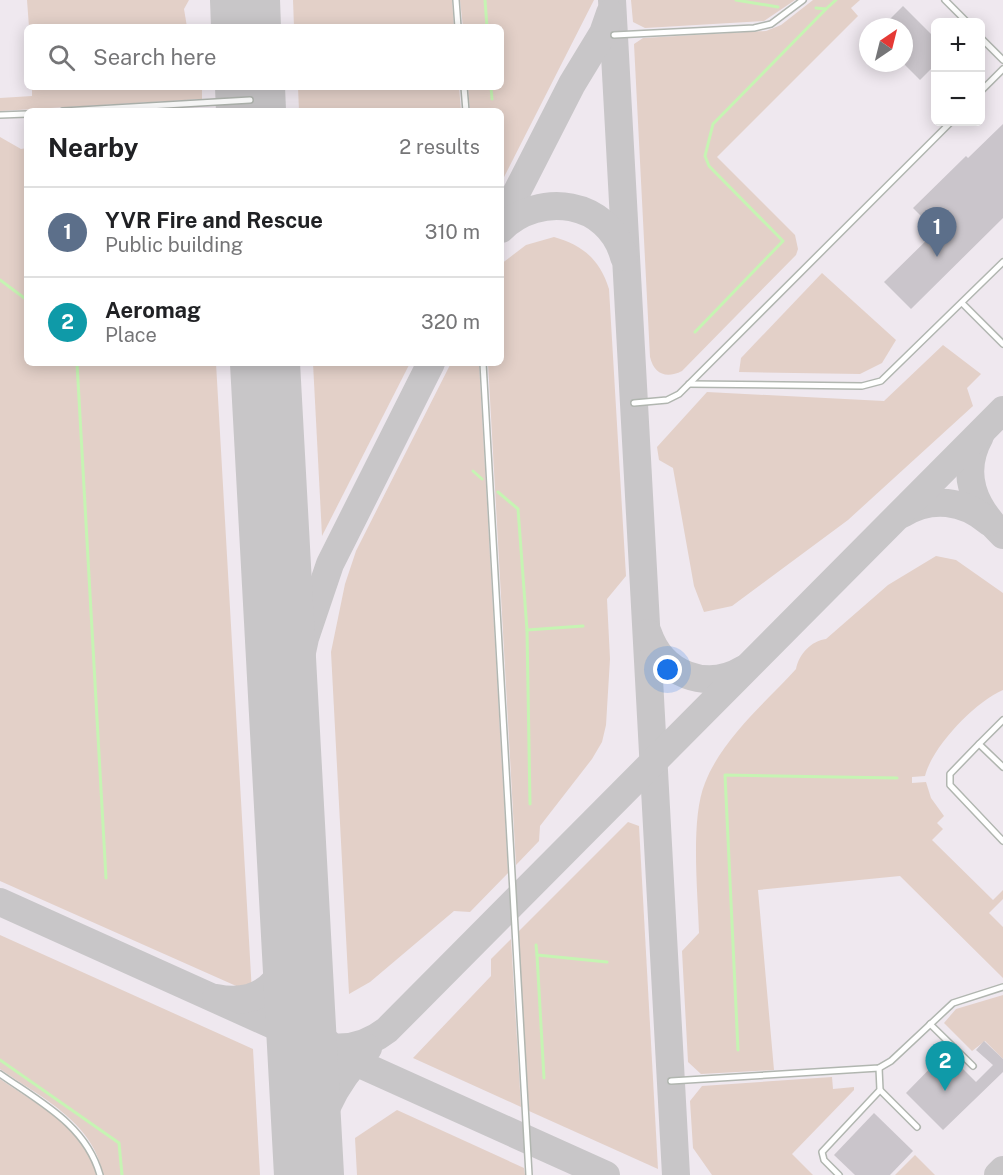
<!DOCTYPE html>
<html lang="en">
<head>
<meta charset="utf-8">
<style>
	:root { --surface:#fff; --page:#f6f6f6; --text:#202124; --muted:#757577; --line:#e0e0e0; --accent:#7a4ad4 }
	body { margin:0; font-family:"Public Sans",sans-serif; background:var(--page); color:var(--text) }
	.controls { position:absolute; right:18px; top:18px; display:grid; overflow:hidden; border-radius:9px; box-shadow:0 3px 15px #0003 }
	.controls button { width:54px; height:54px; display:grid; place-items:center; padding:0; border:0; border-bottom:2px solid var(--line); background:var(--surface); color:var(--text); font:30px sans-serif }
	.compass { position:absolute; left:859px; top:18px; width:54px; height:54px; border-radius:50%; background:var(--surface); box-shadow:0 3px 15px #0003; rotate:35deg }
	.you { position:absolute; left:668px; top:670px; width:21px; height:21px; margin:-15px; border:4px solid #fff; border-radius:50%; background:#1a73e8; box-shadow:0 0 0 9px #1a73e833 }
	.badge { display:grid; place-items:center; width:39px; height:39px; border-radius:50%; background:var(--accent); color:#fff; font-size:20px; font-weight:700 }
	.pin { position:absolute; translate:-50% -50px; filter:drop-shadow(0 2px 3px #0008) }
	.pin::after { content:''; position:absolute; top:32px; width:21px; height:18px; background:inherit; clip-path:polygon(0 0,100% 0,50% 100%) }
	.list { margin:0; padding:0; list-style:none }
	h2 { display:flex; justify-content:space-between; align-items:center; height:78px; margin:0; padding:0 24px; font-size:26px }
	h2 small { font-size:20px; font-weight:400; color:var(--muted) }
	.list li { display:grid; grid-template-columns:39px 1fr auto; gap:18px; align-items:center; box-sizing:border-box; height:90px; padding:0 24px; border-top:2px solid var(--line) }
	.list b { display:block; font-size:22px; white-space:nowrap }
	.list p { margin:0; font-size:20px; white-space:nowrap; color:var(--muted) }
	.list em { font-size:20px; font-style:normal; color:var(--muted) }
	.icon { flex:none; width:33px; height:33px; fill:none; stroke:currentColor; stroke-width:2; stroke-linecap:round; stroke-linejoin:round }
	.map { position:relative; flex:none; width:1003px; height:1175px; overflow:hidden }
	.search { position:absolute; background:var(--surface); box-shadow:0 3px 15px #0003; left:24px; top:24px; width:480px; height:66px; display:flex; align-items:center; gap:15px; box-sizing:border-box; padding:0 21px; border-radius:9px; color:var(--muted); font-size:22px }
	.panel { position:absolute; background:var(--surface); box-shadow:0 3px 15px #0003; left:24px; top:108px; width:480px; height:258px; border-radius:9px }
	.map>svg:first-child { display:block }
	.green { fill:#e3d0c8 }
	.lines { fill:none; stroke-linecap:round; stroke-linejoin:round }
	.stream { stroke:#c6f4b3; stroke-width:3 }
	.taxiway { stroke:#c8c6c8; stroke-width:28 }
	.runway { stroke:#c8c6c8; stroke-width:70 }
	.building { fill:#cac5cb }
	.service-casing { stroke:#b1b6b0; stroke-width:8 }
	.service { stroke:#fff; stroke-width:5 }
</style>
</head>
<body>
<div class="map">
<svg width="1003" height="1175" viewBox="0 0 1003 1175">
	<rect width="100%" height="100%" fill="#efe8ef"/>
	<!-- green -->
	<g class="green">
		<path d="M27,0H189L184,9L187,27H29Z"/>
		<path d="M293,0H452L454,27H294Z"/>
		<path d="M460,0H594L501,183V111H470L468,87H501V27H463Z"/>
		<path d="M631,0H795L764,21L645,28L633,22Z"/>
		<path d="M813,0H860L851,8L858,16L717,157L795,235L798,249L796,255L682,371C666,379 654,374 650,357L634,44L643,38L766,31L781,25Z"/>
		<path d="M32,87H202V99L0,111V98L32,96Z"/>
		<path d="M298,87H459L461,111H299Z"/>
		<path d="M0,137L21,149L27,148V363H216L252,993L0,881Z"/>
		<path d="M554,237C583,245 600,260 609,289L626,576L607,599L610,659L606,725L602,742L592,759L540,826L539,841L516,865L488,363H501V264L526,245Z"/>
		<path d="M822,273L896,340L882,363L860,374L739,372L741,358Z"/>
		<path d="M943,345L981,374L967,388L973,406L848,520L732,606L704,612L694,586L673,468L659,460L657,447L707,392L884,401Z"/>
		<path d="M313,363H410L322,536Z"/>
		<path d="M451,363H479L508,873L470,912L454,911L370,982L349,994L331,652L345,584L356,551Z"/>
		<path d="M936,556L956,560L1003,593V690C975,702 932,747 925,776L912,777V783L926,782L931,798L944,816L937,823L943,829L932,840L993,900L1003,890V899L989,913L1003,927V978L900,876L758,890L774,1070L701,1074L688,1062L682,951L699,933C698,893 690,819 705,783C722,739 765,703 796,669C799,654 811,641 826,639L888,585Z"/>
		<path d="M628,822L639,826L658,1169L529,1111L518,932Z"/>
		<path d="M0,935L253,1049L260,1175H103C94,1122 40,1097 0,1069Z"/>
		<path d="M511,939L521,1107L413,1058L491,976V959Z"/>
		<path d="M1003,995V1059L985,1041L972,1051L944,1023L956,1009Z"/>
		<path d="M832,1077L833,1089L854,1087V1090L792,1154L813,1175H712L693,1148L690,1101L702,1086Z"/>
		<path d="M0,1079C37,1105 85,1127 96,1175H0Z"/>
		<path d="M397,1110L524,1168L525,1175H357L355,1138Z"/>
		<path d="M915,1155L935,1175H895Z"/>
	</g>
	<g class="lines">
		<!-- stream -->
		<g class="stream">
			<path d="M485,0L487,27"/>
			<path d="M736,0L778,7"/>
			<path d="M816,8L826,9L836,0"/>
			<path d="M491,87L492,99"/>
			<path d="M0,280L27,300"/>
			<path d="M695,332L783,241L709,166L705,156L713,124L826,9"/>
			<path d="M77,363L106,878"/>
			<path d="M473,471L482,479"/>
			<path d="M498,492L518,509L527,630L530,804"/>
			<path d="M527,630L583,626"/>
			<path d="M536,945L537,955"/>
			<path d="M738,1050L725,775L897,778"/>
			<path d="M0,1060L119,1143L122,1175"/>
			<path d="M544,1078L537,955L607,962"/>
		</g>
		<!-- taxiway -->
		<g class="taxiway">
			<path d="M612,0L676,1175"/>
			<path d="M501,223L572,84L603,33L610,13"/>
			<path d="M501,229C539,191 609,200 624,257"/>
			<path d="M980,436C959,474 974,507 1003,535"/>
			<path d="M902,514C931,496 964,500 989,522"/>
			<path d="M648,633C662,674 706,692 744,669"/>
			<path d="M285,732L305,638L330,564L431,363"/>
			<path d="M0,902L606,1175"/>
			<path d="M299,991L315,1030L334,1050"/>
			<path d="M216,998C271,1009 290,969 296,923"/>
			<path d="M313,1043C339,1052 365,1047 387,1030L1003,410"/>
			<path d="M313,1175C314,1123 332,1085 368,1048"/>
			<path d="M998,1175L1003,1170"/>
		</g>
		<!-- runway -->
		<g class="runway">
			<path d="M245,0L246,27"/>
			<path d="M250,87L251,111"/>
			<path d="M265,363L309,1175"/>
		</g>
	</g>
	<!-- building -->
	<g class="building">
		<path d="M903,6L936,39V64L920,80L904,64V27H882Z"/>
		<path d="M1003,124V218L911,309L884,282L936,231L913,208L966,156L968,158Z"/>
		<path d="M984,1041L1003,1059V1072L943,1130L906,1093L946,1052L976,1082L993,1065L976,1050Z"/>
		<path d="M874,1113L913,1151L890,1175H855L834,1155Z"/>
	</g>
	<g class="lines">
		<defs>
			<g id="service">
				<path d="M456,0L458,27"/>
				<path d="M945,0L967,22"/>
				<path d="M614,35L754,28L771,24L803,0"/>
				<path d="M980,37L1003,60"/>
				<path d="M464,87L466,111"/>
				<path d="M980,92L1003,69"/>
				<path d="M63,111L250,100"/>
				<path d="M0,115L27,114"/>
				<path d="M962,303L1003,344"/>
				<path d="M483,363L529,1175"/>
				<path d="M689,384L862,386L881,381L1003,262"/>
				<path d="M634,403L667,400L679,394L951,122"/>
				<path d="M1003,720L979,744L1003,767"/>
				<path d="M979,744L950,774V785L1003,841"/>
				<path d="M930,1024L973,1066"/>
				<path d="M0,1074C40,1102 86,1125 100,1175"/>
				<path d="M671,1081L879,1068L891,1061L953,1003L1003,987"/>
				<path d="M880,1090L917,1127"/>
				<path d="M839,1175L824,1160L822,1152L880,1090L879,1068"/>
			</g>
		</defs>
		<!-- service casing -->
		<use href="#service" class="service-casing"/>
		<!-- service -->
		<use href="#service" class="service"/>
	</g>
</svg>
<div class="controls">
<button>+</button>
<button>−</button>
</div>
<svg class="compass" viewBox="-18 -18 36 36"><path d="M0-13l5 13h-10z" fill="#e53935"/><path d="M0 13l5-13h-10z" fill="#757577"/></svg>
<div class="you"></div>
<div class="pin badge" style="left:937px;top:257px;background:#5c6f8a">1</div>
<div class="pin badge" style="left:945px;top:1091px;background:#0f9aa8">2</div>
<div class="search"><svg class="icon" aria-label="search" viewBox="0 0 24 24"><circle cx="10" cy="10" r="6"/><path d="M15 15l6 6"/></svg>Search here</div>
<section class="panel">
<h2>Nearby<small>2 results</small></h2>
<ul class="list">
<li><span class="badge" style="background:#5c6f8a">1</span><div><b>YVR Fire and Rescue</b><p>Public building</p></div><em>310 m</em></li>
<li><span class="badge" style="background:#0f9aa8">2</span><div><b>Aeromag</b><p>Place</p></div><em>320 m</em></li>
</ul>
</section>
</div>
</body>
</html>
